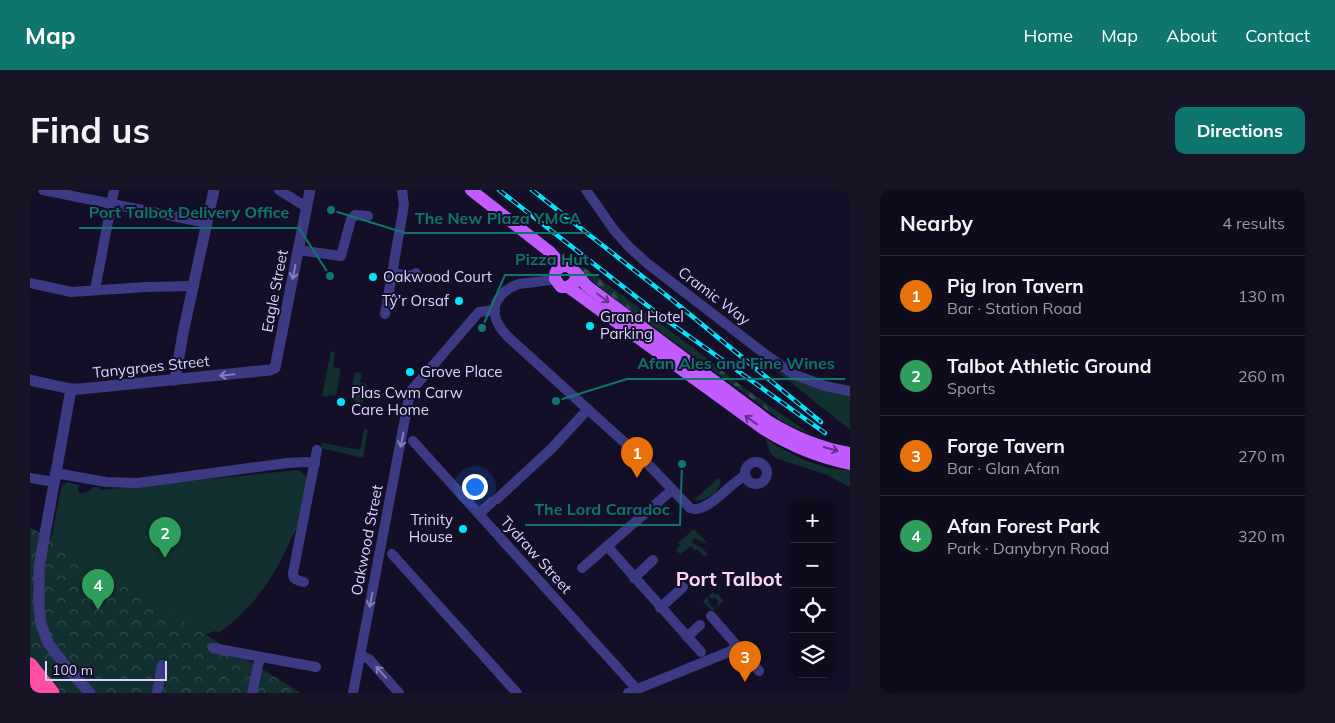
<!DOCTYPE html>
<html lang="en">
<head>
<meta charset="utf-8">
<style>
	:root { --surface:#0e0b1c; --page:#171425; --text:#f1f3f6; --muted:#9b9ba3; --line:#2e2b3b; --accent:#0f766e }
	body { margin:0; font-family:Mulish,sans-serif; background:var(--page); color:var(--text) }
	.controls { position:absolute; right:15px; bottom:15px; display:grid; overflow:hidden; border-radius:10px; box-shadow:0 2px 12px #0003 }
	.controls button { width:45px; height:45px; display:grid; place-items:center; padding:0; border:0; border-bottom:1px solid var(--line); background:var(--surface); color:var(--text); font:25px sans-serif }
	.scale { position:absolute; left:15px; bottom:12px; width:122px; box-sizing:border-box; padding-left:5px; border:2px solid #d9d4ff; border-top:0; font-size:14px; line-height:18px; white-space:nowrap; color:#d9d4ff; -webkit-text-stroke:4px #130f26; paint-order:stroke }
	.you { position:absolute; left:444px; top:296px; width:18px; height:18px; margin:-12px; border:4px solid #fff; border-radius:50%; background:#1a73e8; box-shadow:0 0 0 8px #1a73e833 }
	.badge { display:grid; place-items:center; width:32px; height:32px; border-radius:50%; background:var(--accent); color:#fff; font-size:16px; font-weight:700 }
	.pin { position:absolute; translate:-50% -41px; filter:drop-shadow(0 1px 2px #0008) }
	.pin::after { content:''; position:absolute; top:26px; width:18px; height:15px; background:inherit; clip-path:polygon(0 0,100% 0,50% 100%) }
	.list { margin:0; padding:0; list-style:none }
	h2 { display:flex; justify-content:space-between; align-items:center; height:65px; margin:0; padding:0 20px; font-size:21px }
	h2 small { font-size:16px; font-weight:400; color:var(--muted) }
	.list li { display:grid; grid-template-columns:32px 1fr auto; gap:15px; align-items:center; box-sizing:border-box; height:80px; padding:0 20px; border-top:1px solid var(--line) }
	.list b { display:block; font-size:19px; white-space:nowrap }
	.list p { margin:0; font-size:16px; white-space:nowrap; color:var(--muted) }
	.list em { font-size:16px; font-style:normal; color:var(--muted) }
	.icon { flex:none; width:28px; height:28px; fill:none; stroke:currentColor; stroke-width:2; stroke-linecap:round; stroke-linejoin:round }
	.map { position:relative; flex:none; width:820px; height:503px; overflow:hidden; border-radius:10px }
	header { display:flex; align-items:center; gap:30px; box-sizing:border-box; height:70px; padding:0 25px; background:var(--accent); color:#fff }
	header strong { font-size:24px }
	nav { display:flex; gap:28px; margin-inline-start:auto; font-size:18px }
	.intro { display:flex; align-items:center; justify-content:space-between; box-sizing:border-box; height:120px; padding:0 30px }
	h1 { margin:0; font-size:35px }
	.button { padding:12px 22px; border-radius:10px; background:var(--accent); color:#fff; font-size:18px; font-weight:700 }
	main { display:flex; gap:30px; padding:0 30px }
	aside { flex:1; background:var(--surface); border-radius:10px; box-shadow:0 2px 12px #0003 }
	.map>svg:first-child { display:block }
	.grass { fill:#12302f }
	.forest { fill:url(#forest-firs) }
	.park { fill:url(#park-crowns) }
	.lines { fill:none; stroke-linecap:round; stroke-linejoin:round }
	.minor { stroke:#3d3a85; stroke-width:10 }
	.tertiary { stroke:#3d3a85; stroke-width:11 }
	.primary { stroke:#c25bff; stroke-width:12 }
	.motorway { stroke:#ff4fa3; stroke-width:15 }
	.rail-casing { stroke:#00e5ff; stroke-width:4.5 }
	.rail { stroke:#130f26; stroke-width:2.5; stroke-dasharray:8; stroke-linecap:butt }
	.oneway { stroke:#837fbc }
	.oneway2 { stroke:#623188 }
	.poi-dot { fill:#00e5ff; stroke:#130f26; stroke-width:2 }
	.labels { text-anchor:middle; stroke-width:4; stroke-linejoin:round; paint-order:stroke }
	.poi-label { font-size:15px; fill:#d9d4ff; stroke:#130f26; text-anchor:start }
	.street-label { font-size:15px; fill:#d9d4ff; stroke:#130f26 }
	.district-label { font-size:20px; font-weight:bold; fill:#ffd6f0; stroke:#130f26 }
	.leader { fill:none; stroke:#0f766e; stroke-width:2 }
	.callout-dot { fill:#0f766e; stroke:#130f26; stroke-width:2 }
	.callout-label { font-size:16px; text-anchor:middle; font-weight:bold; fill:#0f766e; stroke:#130f26; stroke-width:4; stroke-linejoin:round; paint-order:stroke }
</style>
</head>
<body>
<header>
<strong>Map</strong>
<nav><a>Home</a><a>Map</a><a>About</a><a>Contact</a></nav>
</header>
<div class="intro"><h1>Find us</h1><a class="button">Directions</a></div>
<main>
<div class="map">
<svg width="820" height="503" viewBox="0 0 820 503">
	<defs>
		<pattern id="forest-firs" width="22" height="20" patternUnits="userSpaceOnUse" patternTransform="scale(1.25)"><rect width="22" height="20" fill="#12302f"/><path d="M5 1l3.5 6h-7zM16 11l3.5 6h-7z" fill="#344d4e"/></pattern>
		<pattern id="park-crowns" width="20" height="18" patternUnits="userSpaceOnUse" patternTransform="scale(1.25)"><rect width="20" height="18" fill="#12302f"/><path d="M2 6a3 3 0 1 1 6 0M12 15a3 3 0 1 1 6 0" fill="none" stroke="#344d4e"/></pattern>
	</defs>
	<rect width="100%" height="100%" fill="#130f26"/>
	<!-- grass -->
	<g class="grass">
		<path d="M301,161L305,162L303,177L311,179L306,206L299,205L298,207L292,206Z"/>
		<path d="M744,179C771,193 790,200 820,204V240Z"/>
		<path d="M325,182L332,183L330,193L337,194L335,209L332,212L326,213V211L323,210L325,198L322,197Z"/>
		<path d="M334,239L338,240L333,268L291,258L292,253L330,260Z"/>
		<path d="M735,248C760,264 789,280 820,280V297L797,285L745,268L741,264Z"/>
		<path d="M268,280L277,287C274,302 273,318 269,332C267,340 262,346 259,353C244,388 220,422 188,443L186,441L175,444L104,452L15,379L32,294H35L36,292L49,295L48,301L51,303L61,301L62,297H70V300Z"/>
		<path d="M688,288L691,291C690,301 674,313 664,310Z"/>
		<path d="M664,339L678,354L664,348L662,352L672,358L678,364L674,367L667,359L665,361L661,356L650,364L646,360L650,355L648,353Z"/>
		<path d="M683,402L686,405L687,403L694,411L682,421L673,411L677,407L679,410L678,413L684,418L687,416L688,412L686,408L681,409L678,406Z"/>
	</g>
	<!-- forest -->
	<path class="forest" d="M547,72L662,157L710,195L780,244L756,234L572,99L553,82Z"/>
	<!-- park -->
	<path class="park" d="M0,337L271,503H0Z"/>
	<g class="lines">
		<!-- minor -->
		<g class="minor">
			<path d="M13,0L177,33"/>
			<path d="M249,0L273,15L277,16"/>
			<path d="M556,0L584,40L599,57L618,74L731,161L763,184L795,196L820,201"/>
			<path d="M268,60L311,66L321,29L325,25L338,26"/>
			<path d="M362,83L381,86L386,83"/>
			<path d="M525,89C513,92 501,92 489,94C476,98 462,110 465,125C466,133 472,140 477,146L616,272L660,318C677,325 699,293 715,286"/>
			<path d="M0,93L41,102L116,97L164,96"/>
			<path d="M65,100L84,0"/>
			<path d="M355,124L374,15L372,0"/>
			<path d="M383,251L604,496L605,500"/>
			<circle cx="726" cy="283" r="11"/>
			<path d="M25,283L76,292L108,293L257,273L277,272L285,274"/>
			<path d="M0,288L25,292"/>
			<path d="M467,309L522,258L558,219"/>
			<path d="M449,324L462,312"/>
			<path d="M577,356L671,462"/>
			<path d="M362,364L487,503"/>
			<path d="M552,378L642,300"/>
			<path d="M604,388L623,370"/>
			<path d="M274,392C267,390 263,390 263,383L287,260"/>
			<path d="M630,418L653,397"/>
			<path d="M681,426L729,481"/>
			<path d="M657,447L670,435"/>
			<path d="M183,458L286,477"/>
			<path d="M330,465L339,469L369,503"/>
			<path d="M127,503L132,475"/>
			<path d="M222,503L230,467"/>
			<path d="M323,503L380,202L449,122L465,120"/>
			<path d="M598,503L701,461L706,456"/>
		</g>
		<!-- tertiary -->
		<g class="tertiary">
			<path d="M0,190L41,199H50L240,180L245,178L280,0"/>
			<path d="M145,190L153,143L184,0"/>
			<path d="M41,199L9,377V419L11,434L18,453L37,478L60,503"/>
		</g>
		<!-- primary -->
		<g class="primary">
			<path d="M441,0L520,62L529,72L532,76"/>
			<path d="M546,85L545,92L538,97H531L525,89C525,84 525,81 529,78C540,69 550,89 557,96L738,231C764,247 790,258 820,263"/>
			<path d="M538,97L732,238C760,256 787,267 820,274"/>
		</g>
		<!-- motorway -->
		<g class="motorway">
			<path d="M0,475L22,503"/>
			<path d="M0,493L8,503"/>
		</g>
		<defs>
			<g id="rail">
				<path d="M469,0L632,127L795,243"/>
				<path d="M502,0L641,109L791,232"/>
			</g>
		</defs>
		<!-- rail casing -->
		<use href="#rail" class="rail-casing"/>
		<!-- rail -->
		<use href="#rail" class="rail"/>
	</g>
	<!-- one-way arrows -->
	<defs><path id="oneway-shaft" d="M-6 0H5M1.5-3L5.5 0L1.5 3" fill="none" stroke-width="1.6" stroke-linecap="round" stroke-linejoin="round" transform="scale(1.25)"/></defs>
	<g class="oneway">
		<use href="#oneway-shaft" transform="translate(264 82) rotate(101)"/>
		<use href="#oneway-shaft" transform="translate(197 185) rotate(174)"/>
		<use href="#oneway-shaft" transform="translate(372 250) rotate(101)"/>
		<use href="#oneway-shaft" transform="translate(341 410) rotate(101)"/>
		<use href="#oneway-shaft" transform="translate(351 482) rotate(-132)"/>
	</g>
	<g class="oneway2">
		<use href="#oneway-shaft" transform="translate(573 108) rotate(37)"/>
		<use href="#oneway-shaft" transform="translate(721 230) rotate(-144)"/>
		<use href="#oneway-shaft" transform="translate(801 259) rotate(16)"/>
	</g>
	<!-- markers -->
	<g class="poi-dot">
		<circle cx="343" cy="87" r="5"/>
		<circle cx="429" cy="111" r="5"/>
		<circle cx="560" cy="136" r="5"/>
		<circle cx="380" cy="182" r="5"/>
		<circle cx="311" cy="212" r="5"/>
		<circle cx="433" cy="339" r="5"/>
	</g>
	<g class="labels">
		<!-- poi labels -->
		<g class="poi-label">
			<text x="353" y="92">Oakwood Court</text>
			<text x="419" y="116" text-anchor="end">Tŷ’r Orsaf</text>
			<text x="570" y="132">Grand Hotel<tspan x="570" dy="17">Parking</tspan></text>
			<text x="390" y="187">Grove Place</text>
			<text x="321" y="208">Plas Cwm Carw<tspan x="321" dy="17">Care Home</tspan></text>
			<text x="423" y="335" text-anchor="end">Trinity<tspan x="423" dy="17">House</tspan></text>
		</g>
		<!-- street labels -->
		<g class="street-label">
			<text transform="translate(245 101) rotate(-79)" y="5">Eagle Street</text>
			<text transform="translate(684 106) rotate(37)" y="5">Cramic Way</text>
			<text transform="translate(121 177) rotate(-6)" y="5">Tanygroes Street</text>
			<text transform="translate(337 350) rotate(-79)" y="5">Oakwood Street</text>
			<text transform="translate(506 365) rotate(48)" y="5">Tydraw Street</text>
		</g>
		<!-- district labels -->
		<g class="district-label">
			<text x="699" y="396">Port Talbot</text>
		</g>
	</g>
	<!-- callouts -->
	<path class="leader" d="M300 86L269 38H49M301 20L375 43H561M452 138L475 85H569M526 211L597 189H815M652 274L650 335H495"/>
	<g class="callout-dot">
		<circle cx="300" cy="86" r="5"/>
		<circle cx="301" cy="20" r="5"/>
		<circle cx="452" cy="138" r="5"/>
		<circle cx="526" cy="211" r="5"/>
		<circle cx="652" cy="274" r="5"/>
	</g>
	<g class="callout-label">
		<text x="159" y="28">Port Talbot Delivery Office</text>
		<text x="468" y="34">The New Plaza YMCA</text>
		<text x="522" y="75">Pizza Hut</text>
		<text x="706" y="179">Afan Ales and Fine Wines</text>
		<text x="572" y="325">The Lord Caradoc</text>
	</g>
</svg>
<div class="controls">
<button>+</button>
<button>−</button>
<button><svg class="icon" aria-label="locate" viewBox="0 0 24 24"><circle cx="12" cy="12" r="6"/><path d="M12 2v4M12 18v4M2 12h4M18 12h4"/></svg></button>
<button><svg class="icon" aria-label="layers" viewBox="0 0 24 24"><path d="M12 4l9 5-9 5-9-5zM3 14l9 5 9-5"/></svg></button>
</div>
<div class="scale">100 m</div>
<div class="you"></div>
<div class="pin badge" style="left:607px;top:288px;background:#e8710a">1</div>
<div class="pin badge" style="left:135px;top:368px;background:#2e9e5b">2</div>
<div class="pin badge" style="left:715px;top:492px;background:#e8710a">3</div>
<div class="pin badge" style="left:68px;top:420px;background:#2e9e5b">4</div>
</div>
<aside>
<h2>Nearby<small>4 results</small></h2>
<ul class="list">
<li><span class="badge" style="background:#e8710a">1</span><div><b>Pig Iron Tavern</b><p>Bar · Station Road</p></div><em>130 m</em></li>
<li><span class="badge" style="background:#2e9e5b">2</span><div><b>Talbot Athletic Ground</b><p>Sports</p></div><em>260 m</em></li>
<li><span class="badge" style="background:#e8710a">3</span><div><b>Forge Tavern</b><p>Bar · Glan Afan</p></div><em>270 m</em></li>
<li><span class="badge" style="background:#2e9e5b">4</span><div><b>Afan Forest Park</b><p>Park · Danybryn Road</p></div><em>320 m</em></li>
</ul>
</aside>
</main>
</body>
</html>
